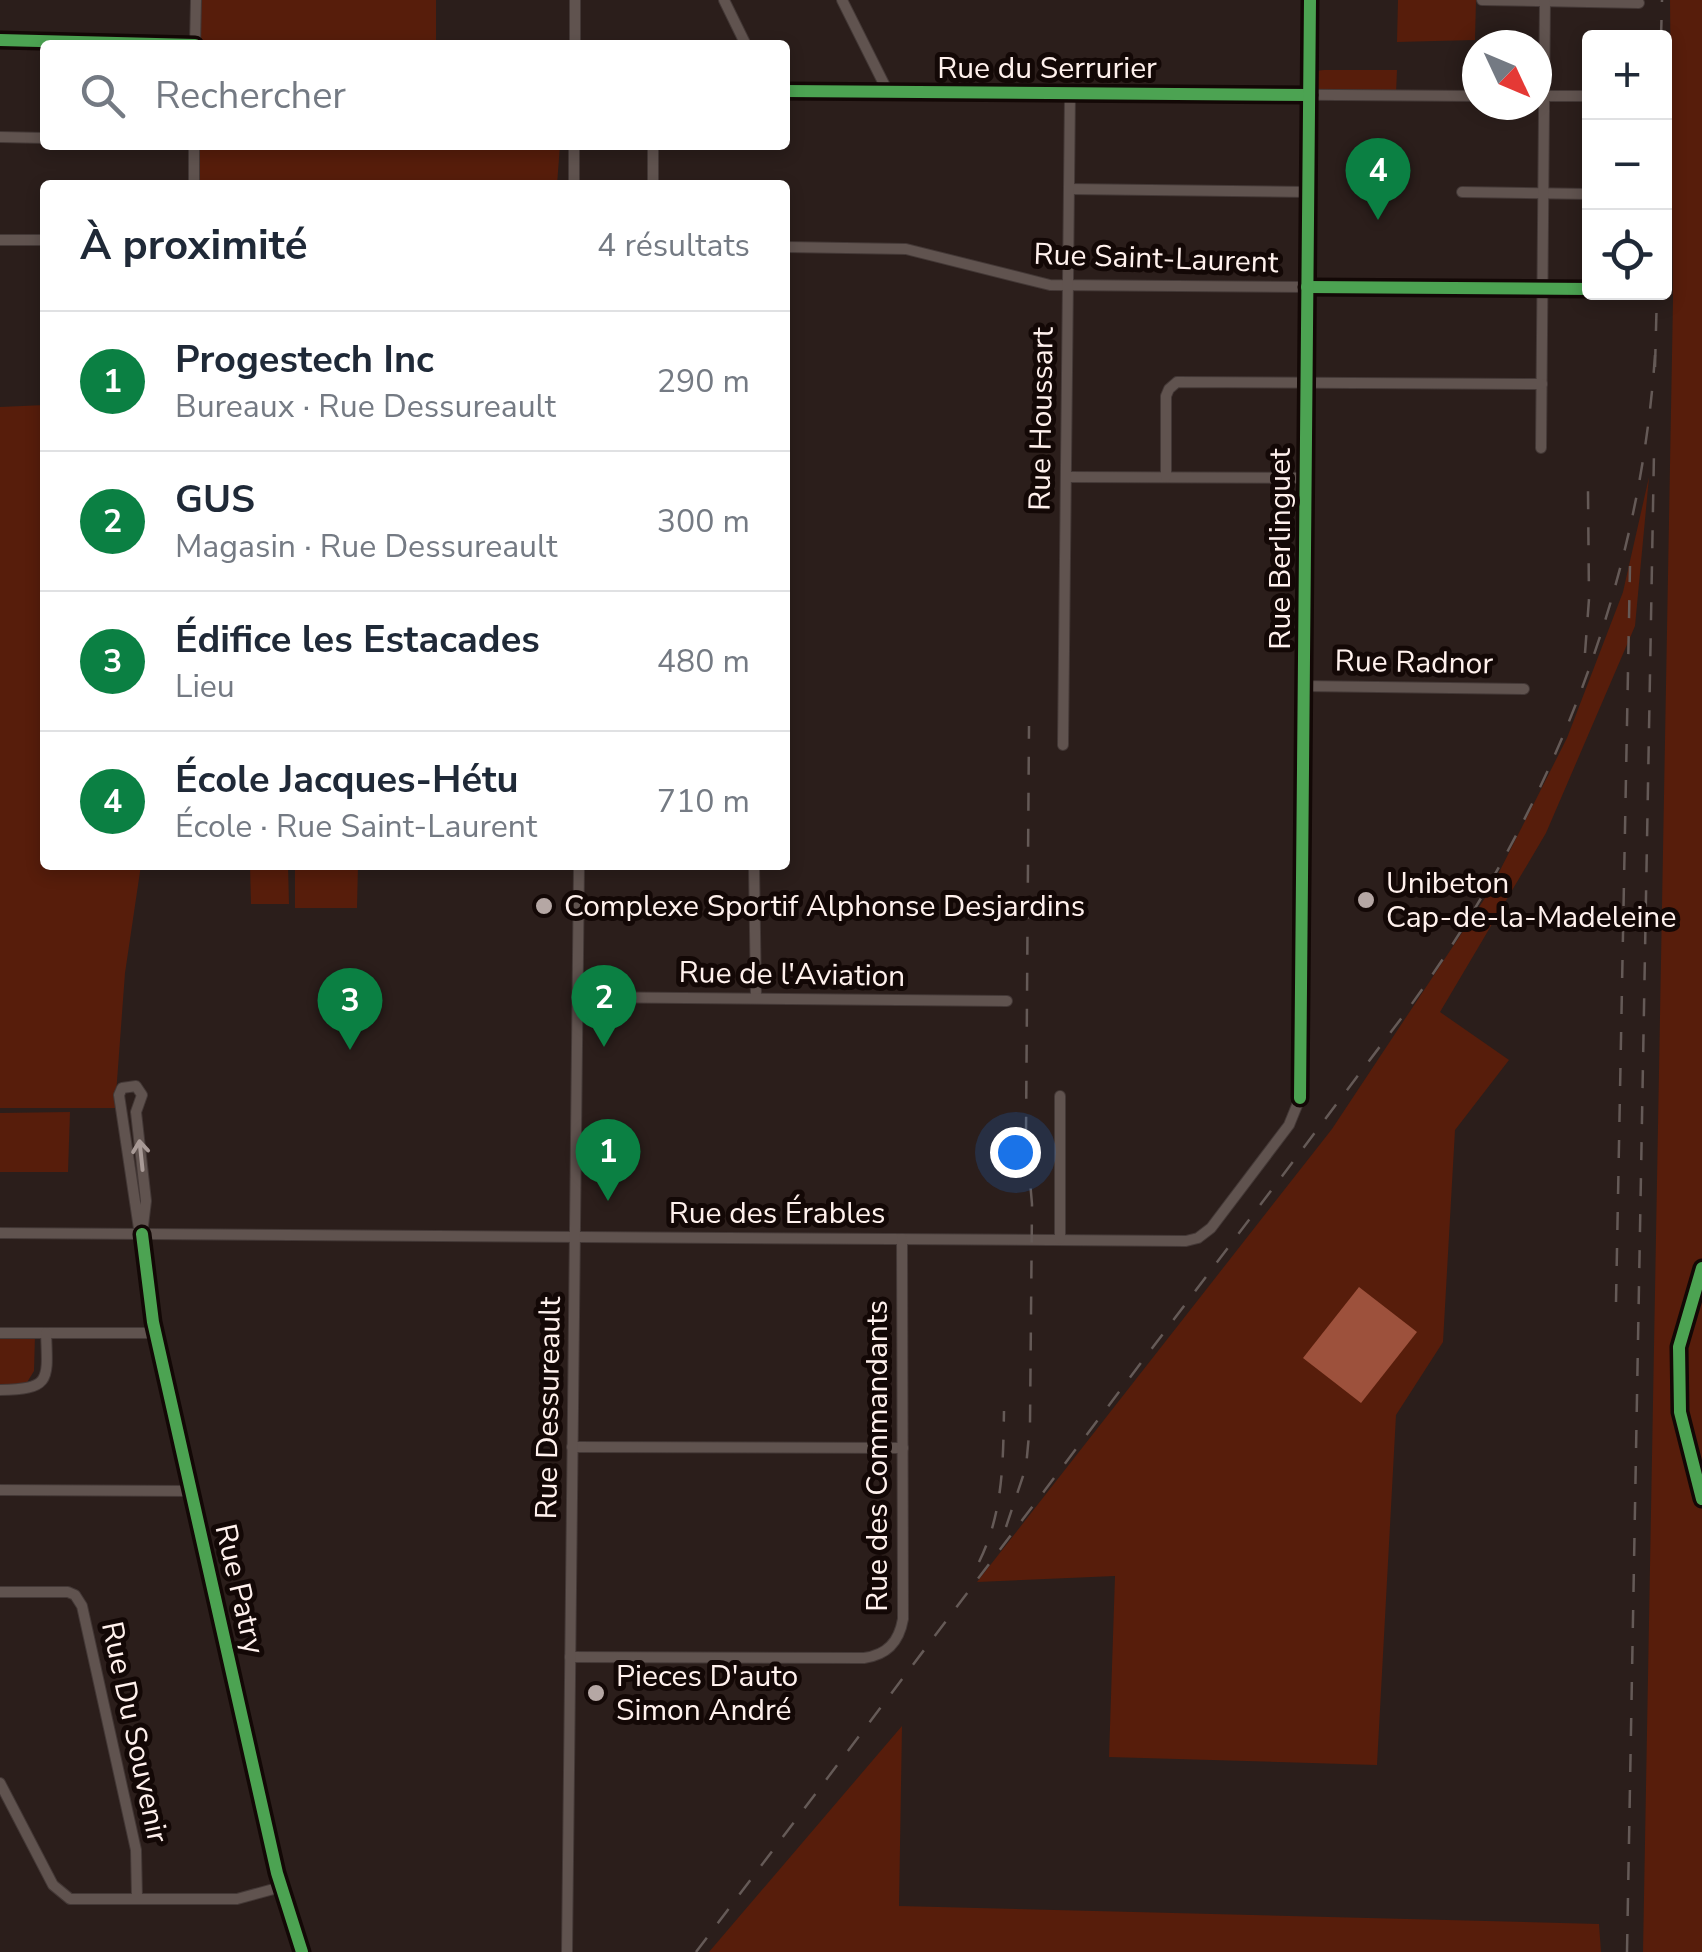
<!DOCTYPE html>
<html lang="fr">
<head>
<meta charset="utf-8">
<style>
	:root { --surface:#fff; --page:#f2f2f3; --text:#1f2937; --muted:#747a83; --line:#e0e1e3; --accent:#0b8043 }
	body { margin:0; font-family:"Nunito Sans",sans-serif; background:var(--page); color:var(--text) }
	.controls { position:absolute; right:30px; top:30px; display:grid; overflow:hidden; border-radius:10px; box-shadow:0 5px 15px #0003 }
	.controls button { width:90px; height:90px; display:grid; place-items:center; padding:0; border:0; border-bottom:2px solid var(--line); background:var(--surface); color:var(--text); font:50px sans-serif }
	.compass { position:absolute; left:1462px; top:30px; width:90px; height:90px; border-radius:50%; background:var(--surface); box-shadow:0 5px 15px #0003; rotate:134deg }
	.you { position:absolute; left:1015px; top:1152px; width:35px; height:35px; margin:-25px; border:8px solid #fff; border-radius:50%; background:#1a73e8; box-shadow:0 0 0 15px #1a73e833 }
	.badge { display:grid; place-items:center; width:65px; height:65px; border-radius:50%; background:var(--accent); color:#fff; font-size:32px; font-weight:700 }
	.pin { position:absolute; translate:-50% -82px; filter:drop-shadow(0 2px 5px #0008) }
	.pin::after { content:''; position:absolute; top:52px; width:35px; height:30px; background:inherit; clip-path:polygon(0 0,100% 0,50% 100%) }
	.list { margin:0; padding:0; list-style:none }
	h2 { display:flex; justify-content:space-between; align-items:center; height:130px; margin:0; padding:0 40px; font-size:42px }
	h2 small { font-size:32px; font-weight:400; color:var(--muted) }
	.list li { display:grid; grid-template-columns:65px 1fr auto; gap:30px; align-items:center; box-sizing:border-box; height:140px; padding:0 40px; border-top:2px solid var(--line) }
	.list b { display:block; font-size:38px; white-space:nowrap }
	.list p { margin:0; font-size:32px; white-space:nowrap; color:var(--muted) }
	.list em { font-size:32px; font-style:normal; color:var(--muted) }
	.icon { flex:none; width:55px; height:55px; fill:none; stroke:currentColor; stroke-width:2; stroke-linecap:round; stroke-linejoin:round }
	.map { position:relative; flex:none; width:1702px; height:1952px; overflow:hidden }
	.search { position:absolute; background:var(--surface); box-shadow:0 5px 15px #0003; left:40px; top:40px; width:750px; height:110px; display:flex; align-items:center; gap:25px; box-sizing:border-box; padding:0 35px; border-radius:10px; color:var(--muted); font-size:38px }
	.panel { position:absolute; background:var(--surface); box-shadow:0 5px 15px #0003; left:40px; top:180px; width:750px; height:690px; border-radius:10px }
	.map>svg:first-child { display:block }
	.green { fill:#571d0b }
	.water { fill:#9d513c }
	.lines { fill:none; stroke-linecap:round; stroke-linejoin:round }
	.minor-casing { stroke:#433836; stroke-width:12 }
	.minor { stroke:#60534f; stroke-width:10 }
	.rail { stroke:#655a57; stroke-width:2.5; stroke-dasharray:18 18; stroke-linecap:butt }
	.cycleway-casing { stroke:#130806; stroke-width:19 }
	.cycleway { stroke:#4ca352; stroke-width:12 }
	.oneway { stroke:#a89a96 }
	.poi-dot { fill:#b5a7a4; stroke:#130806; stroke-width:4 }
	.labels { text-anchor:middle; stroke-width:10; stroke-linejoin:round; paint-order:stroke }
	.street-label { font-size:30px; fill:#fff1ed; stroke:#130806 }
	.poi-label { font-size:30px; fill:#fff1ed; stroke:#130806; text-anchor:start }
</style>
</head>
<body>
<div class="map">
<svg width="1702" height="1952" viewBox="0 0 1702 1952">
	<rect width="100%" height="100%" fill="#2b1e1b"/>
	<!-- green -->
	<g class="green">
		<rect x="196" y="0" width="240" height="45"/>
		<path d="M1398,0H1476L1475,40L1397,42Z"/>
		<path d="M1670,0H1702V1952H1643L1673,300Z"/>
		<path d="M1324,70H1397L1396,94L1303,92L1304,72Z"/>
		<path d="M195,145H560L557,185H195Z"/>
		<path d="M45,405V865H141L125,973L115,1108H0V407Z"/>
		<path d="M1649,477L1635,626L1546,833L1440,1012L1509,1060L1455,1130L1443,1342L1396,1415L1377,1765L1109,1757L1115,1576L977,1582L1332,1129L1489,892L1567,738L1623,592Z"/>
		<path d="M250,865H288L289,904H251Z"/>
		<path d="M295,865H358L357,908H295Z"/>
		<path d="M70,1112L68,1172H0V1113Z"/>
		<path d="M0,1334L35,1335L34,1371L26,1384L0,1388Z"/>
		<path d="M902,1726L899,1906L1599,1924L1601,1952H709Z"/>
	</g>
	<!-- water -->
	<path class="water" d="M1359,1287L1417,1332L1361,1403L1303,1358Z"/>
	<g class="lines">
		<defs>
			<g id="minor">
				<path d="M724,0L746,45"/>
				<path d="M842,0L888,92"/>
				<path d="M1482,0L1639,3"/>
				<path d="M0,40L195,43"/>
				<path d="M195,45L196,0"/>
				<path d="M575,45V0"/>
				<path d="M785,91L1477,96"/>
				<path d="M1537,96H1590"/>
				<path d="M0,137L45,138"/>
				<path d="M194,145V185"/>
				<path d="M574,145V185"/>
				<path d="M653,185V145"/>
				<path d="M1069,189L1308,192"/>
				<path d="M1462,192L1590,194"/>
				<path d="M0,240H45"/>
				<path d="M785,247L906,249L1050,285L1590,289"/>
				<path d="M1541,448L1545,0"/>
				<path d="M1066,477L1305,478"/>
				<path d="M1166,477V396L1169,389L1177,382L1542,384"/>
				<path d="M1303,686L1524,689"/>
				<path d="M1063,745L1070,94"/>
				<path d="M754,865L756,998"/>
				<path d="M577,997L1007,1001"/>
				<path d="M0,1233L1186,1241L1198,1238L1211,1228L1289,1125L1300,1098L1310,0"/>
				<path d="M142,1234L146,1201L136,1112L142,1095L136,1086L122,1088L119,1095L153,1322L277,1873L302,1952"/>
				<path d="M1060,1239V1096"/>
				<path d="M0,1333H155"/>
				<path d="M0,1390C51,1389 48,1381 46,1333"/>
				<path d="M572,1447L903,1448"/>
				<path d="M0,1490L193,1491"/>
				<path d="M0,1592H68L75,1595L82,1606L136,1850L137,1898"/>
				<path d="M570,1657L864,1658C887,1655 899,1642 903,1619L902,1239"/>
				<path d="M0,1783L53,1885L70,1899H237L281,1887"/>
				<path d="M567,1952L579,865"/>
			</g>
		</defs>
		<!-- minor casing -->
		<use href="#minor" class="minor-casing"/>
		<!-- minor -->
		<use href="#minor" class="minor"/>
		<!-- rail -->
		<g class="rail">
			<path d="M1661,38L1662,0"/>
			<path d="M1655,367L1657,292"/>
			<path d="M1585,653L1589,599L1588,491"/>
			<path d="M1616,1302L1630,566"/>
			<path d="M1006,1527L1026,1467L1030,1424L1032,1204L1026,1135L1029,726"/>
			<path d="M979,1562C1003,1513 1003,1465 1004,1411"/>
			<path d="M696,1952L1403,1016C1545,823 1639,595 1655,355"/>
			<path d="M1627,1952L1654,452"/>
		</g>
		<defs>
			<g id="cycleway">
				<path d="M0,40L195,45"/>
				<path d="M785,91L1309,95"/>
				<path d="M1307,287L1590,289"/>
				<path d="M1300,1098L1310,0"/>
				<path d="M142,1234L153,1322L277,1873L302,1952"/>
				<path d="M1702,1268L1679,1347L1680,1412L1702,1499"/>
			</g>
		</defs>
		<!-- cycleway casing -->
		<use href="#cycleway" class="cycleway-casing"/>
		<!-- cycleway -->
		<use href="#cycleway" class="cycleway"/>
	</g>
	<!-- one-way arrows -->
	<defs><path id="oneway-shaft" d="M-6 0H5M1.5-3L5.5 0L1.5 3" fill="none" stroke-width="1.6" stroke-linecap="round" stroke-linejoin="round" transform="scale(2.5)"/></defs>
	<use class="oneway" href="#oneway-shaft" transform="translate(141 1155) rotate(-96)"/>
	<!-- markers -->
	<g class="poi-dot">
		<circle cx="1366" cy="900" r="10"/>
		<circle cx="544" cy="906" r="10"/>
		<circle cx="596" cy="1693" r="10"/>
	</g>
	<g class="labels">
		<!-- street labels -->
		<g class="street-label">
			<text x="1047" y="78">Rue du Serrurier</text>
			<text transform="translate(1156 258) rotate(2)" y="10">Rue Saint-Laurent</text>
			<text transform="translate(1041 419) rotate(-89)" y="10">Rue Houssart</text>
			<text transform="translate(1280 549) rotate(-90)" y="10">Rue Berlinguet</text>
			<text transform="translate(1414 662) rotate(1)" y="10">Rue Radnor</text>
			<text transform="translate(792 974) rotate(1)" y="10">Rue de l'Aviation</text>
			<text x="777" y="1223">Rue des Érables</text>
			<text transform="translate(548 1408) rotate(-89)" y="10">Rue Dessureault</text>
			<text transform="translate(877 1456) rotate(-90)" y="10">Rue des Commandants</text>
			<text transform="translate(240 1589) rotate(77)" y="10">Rue Patry</text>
			<text transform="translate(135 1732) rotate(78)" y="10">Rue Du Souvenir</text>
		</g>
		<!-- poi labels -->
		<g class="poi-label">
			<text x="1386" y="893">Unibeton<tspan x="1386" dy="34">Cap-de-la-Madeleine</tspan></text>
			<text x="564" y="916">Complexe Sportif Alphonse Desjardins</text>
			<text x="616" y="1686">Pieces D'auto<tspan x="616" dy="34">Simon André</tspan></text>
		</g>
	</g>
</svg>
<div class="controls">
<button>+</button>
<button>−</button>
<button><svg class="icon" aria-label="locate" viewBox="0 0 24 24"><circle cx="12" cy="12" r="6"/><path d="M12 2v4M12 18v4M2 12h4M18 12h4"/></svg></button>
</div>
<svg class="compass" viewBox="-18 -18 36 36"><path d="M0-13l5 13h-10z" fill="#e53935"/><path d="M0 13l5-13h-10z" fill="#747a83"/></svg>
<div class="you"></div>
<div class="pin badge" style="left:608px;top:1201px">1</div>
<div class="pin badge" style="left:604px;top:1047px">2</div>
<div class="pin badge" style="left:350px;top:1050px">3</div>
<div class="pin badge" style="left:1378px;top:220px">4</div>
<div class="search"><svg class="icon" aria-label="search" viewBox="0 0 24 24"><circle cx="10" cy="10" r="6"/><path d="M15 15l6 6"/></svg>Rechercher</div>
<section class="panel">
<h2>À proximité<small>4 résultats</small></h2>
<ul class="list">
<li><span class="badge">1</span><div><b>Progestech Inc</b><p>Bureaux · Rue Dessureault</p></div><em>290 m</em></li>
<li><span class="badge">2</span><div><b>GUS</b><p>Magasin · Rue Dessureault</p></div><em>300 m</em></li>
<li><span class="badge">3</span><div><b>Édifice les Estacades</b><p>Lieu</p></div><em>480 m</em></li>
<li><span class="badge">4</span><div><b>École Jacques-Hétu</b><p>École · Rue Saint-Laurent</p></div><em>710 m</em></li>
</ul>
</section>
</div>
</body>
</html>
